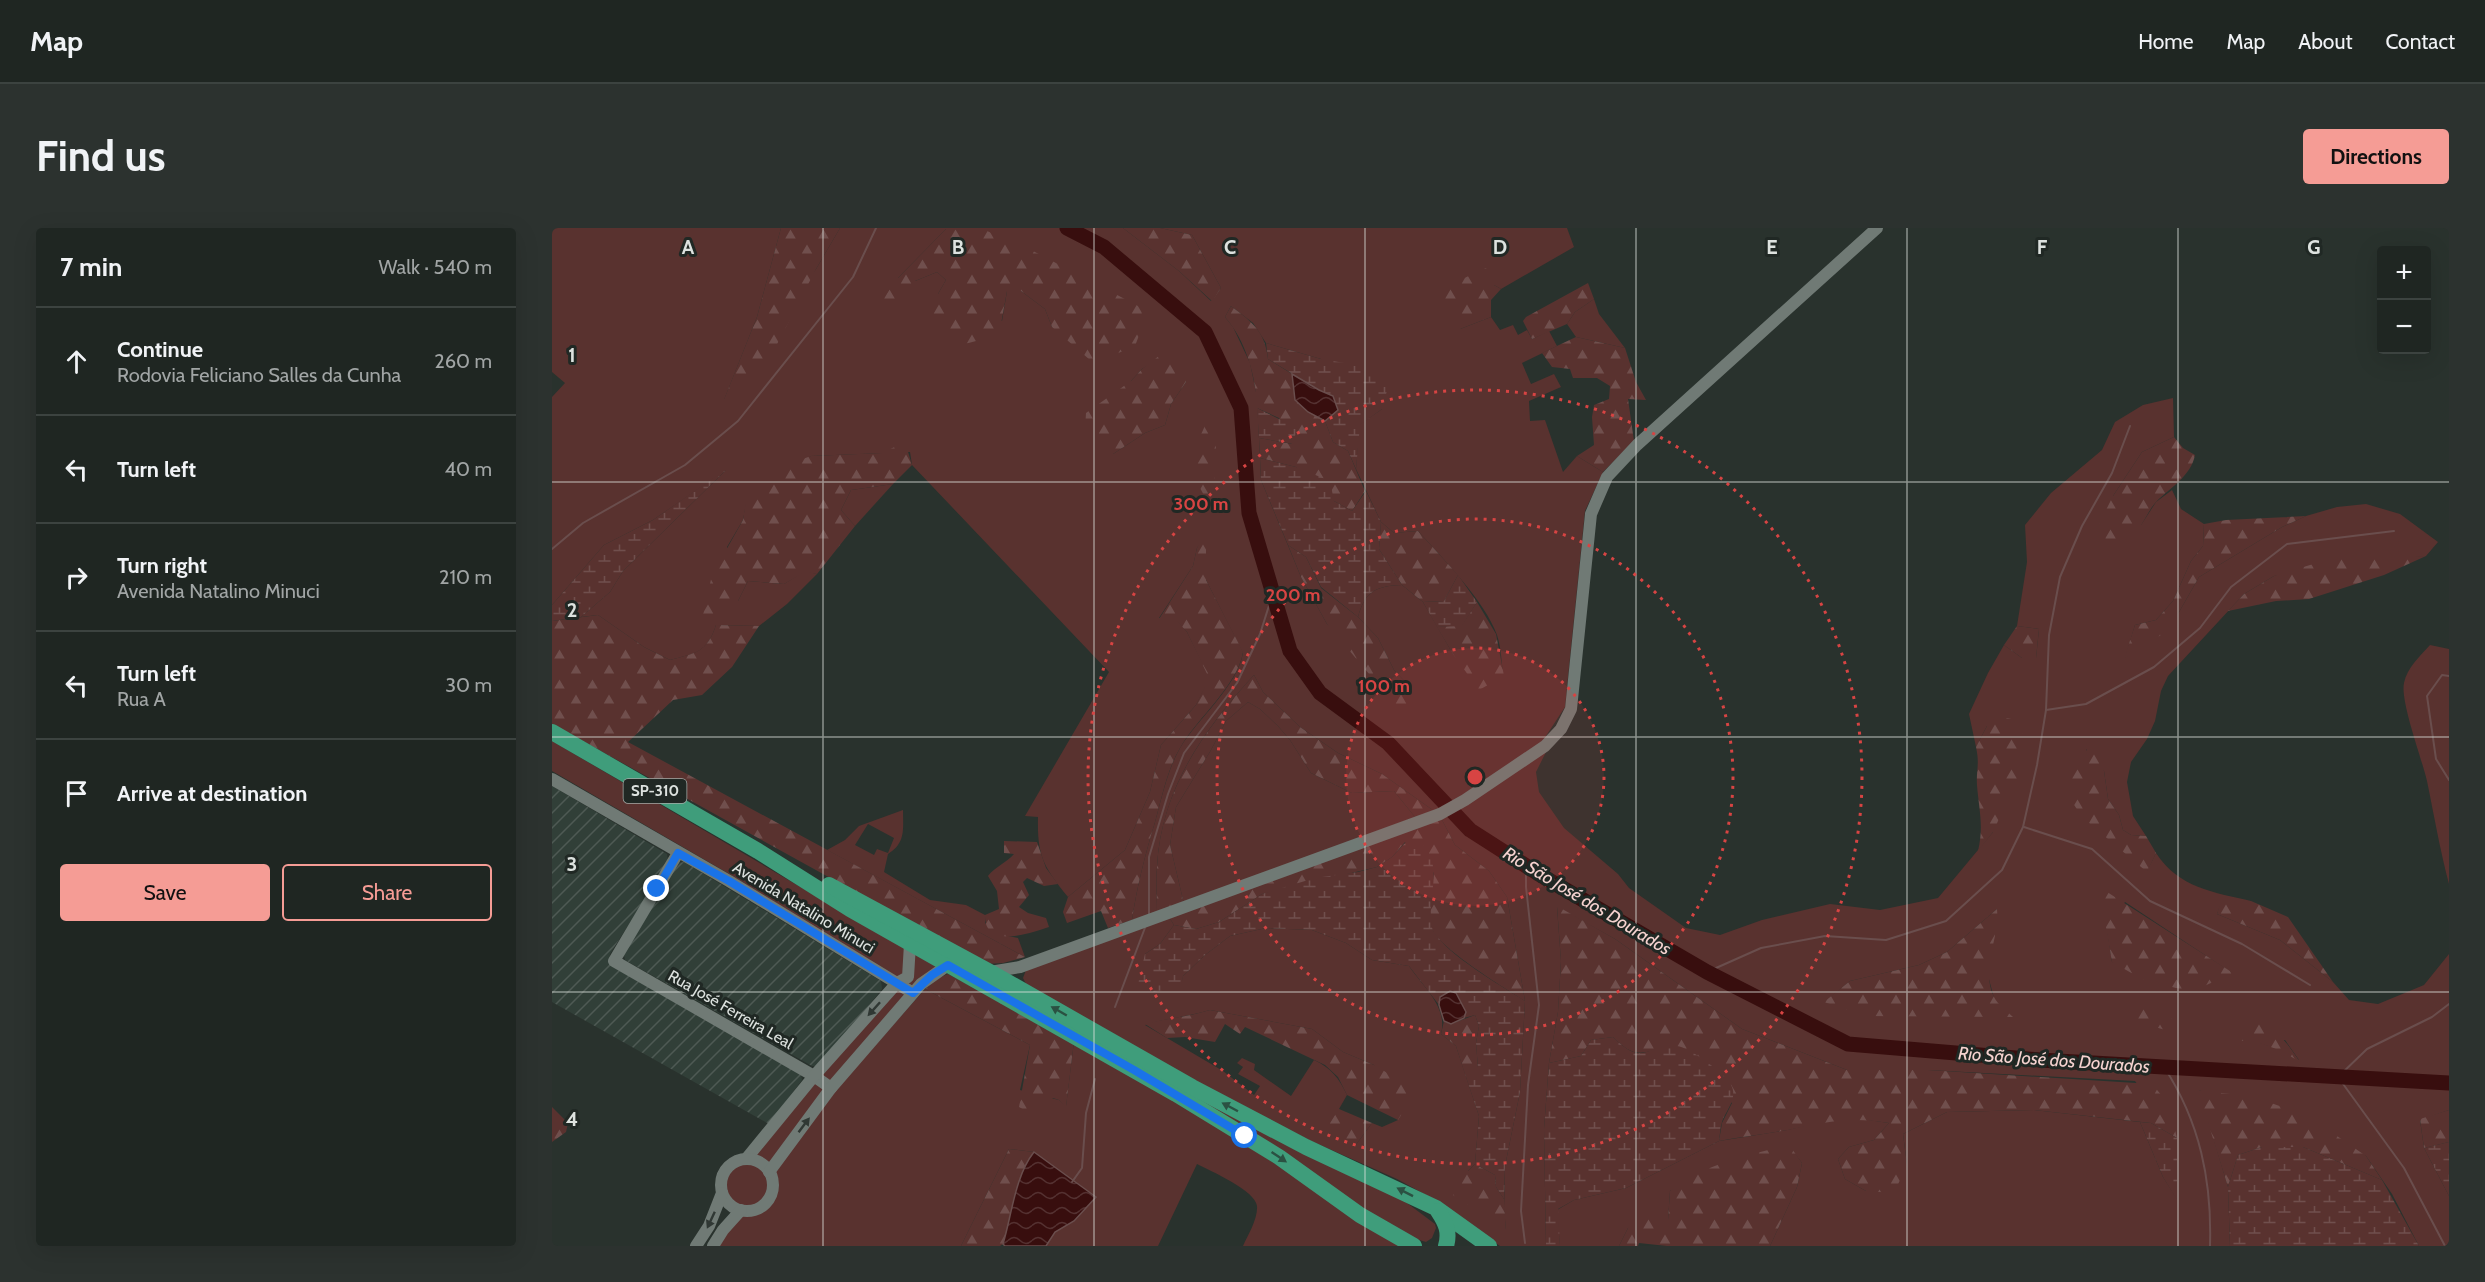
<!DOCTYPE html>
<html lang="en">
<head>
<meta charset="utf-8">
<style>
	:root { --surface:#1f2622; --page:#2c322f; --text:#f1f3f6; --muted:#a1a5a5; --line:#3c4340; --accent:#f59c95 }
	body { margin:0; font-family:Cabin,sans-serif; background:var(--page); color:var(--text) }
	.controls { position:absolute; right:18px; top:18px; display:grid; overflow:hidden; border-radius:6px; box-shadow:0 6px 24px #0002 }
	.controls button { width:54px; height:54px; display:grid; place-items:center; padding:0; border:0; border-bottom:2px solid var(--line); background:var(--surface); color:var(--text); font:30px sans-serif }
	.stop { position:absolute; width:18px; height:18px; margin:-14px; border:4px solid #1a73e8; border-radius:50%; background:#fff }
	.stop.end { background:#1a73e8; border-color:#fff; box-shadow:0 2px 6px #0008 }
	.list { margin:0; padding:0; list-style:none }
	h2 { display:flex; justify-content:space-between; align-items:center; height:78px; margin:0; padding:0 24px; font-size:26px }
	h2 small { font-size:20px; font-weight:400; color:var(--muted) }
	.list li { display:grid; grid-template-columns:39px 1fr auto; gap:18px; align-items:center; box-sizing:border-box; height:108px; padding:0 24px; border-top:2px solid var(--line) }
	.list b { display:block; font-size:22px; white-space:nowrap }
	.list p { margin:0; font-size:20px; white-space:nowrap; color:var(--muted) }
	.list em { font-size:20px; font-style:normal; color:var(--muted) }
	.actions { display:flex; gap:12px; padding:18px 24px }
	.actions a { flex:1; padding:14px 0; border:2px solid var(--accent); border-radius:6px; text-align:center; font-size:21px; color:var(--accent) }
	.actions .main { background:var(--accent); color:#111 }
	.icon { flex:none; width:33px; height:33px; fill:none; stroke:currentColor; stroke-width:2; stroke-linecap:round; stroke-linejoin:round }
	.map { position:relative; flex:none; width:1897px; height:1018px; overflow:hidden; border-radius:6px }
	header { display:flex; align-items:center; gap:36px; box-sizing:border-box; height:84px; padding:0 30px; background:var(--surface); border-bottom:2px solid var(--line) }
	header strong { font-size:28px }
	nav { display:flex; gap:33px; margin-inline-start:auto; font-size:21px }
	.intro { display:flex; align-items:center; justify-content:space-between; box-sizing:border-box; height:144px; padding:0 36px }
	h1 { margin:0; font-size:42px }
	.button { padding:15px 27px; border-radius:6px; background:var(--accent); color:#111; font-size:21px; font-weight:700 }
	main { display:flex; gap:36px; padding:0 36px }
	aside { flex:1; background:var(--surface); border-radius:6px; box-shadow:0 6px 24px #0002 }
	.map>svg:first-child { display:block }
	.industrial { fill:url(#industrial-furrows) }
	.green { fill:#59322f; fill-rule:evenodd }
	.forest { fill:url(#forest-firs) }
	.wetland { fill:url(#wetland-marsh) }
	.water { fill:url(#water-waves); stroke:#6a4e4d; stroke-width:1.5 }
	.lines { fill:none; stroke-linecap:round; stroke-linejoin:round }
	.stream { stroke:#6a4e4d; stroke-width:2 }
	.river { stroke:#380e0e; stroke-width:15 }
	.minor { stroke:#707a75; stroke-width:12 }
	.major { stroke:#3f9d7b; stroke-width:16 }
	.oneway { fill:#303834 }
	.oneway2 { fill:#2b5142 }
	.route { stroke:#1a73e8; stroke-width:8 }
	.grid { fill:none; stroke:#dde2df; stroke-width:1.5; stroke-opacity:0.55 }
	.ring { fill:none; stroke:#d74443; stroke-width:3; stroke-dasharray:3 6 }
	.labels { text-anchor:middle; stroke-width:6; stroke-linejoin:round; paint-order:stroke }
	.shield { fill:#202824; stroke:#a4aaa7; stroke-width:1.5 }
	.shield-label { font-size:15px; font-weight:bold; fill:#dde2df }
	.street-label { font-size:16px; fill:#dde2df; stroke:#202824 }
	.water-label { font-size:18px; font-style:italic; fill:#f6d3d0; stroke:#202824 }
	.grid-label { font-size:20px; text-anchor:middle; font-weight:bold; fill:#dde2df; stroke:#202824; stroke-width:6; stroke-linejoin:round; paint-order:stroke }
	.centre { fill:#d74443; stroke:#202824; stroke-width:3 }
	.ring-label { font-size:18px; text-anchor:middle; font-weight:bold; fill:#d74443; stroke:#202824; stroke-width:6; stroke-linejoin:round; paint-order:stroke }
</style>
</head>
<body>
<header>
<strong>Map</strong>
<nav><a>Home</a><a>Map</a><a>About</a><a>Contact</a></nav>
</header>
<div class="intro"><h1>Find us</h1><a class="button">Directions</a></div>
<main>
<aside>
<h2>7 min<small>Walk · 540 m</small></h2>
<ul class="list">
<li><svg class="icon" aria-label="ahead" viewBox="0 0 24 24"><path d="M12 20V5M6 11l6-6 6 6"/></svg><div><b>Continue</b><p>Rodovia Feliciano Salles da Cunha</p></div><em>260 m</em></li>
<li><svg class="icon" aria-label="left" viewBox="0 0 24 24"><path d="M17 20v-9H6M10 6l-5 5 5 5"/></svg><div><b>Turn left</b></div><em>40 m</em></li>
<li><svg class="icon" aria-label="right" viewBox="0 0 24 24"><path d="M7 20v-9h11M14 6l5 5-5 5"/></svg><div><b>Turn right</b><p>Avenida Natalino Minuci</p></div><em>210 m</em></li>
<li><svg class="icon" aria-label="left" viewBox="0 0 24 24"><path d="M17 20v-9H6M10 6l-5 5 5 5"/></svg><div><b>Turn left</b><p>Rua A</p></div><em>30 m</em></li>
<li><svg class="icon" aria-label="arrive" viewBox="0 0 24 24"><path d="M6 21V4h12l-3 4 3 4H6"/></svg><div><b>Arrive at destination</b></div></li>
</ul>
<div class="actions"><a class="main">Save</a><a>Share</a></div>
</aside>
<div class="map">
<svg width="1897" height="1018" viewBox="0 0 1897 1018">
	<defs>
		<pattern id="industrial-furrows" width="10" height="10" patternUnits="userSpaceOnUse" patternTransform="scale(1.5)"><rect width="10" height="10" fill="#313f38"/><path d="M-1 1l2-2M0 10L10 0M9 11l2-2" fill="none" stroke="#4e5a54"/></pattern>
		<pattern id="forest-firs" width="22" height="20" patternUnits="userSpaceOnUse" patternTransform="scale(1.5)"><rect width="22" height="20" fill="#59322f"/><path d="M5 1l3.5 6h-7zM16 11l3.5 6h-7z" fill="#704f4d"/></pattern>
		<pattern id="wetland-marsh" width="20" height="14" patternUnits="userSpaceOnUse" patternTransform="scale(1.5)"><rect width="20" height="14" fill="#59322f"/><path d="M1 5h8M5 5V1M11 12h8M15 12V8" fill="none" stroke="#704f4d"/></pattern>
		<pattern id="water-waves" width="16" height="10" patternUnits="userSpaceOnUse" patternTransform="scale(1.5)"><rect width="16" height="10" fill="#380e0e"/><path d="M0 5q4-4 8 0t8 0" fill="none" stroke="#543131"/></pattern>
	</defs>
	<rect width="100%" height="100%" fill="#29322d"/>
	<!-- industrial -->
	<g class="industrial">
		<path d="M0,558L115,626L116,634L58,726L57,736L249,846L250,852L217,896L0,774Z"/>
		<path d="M132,634L329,753L330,761L268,838H260L73,732L72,726L124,635Z"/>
	</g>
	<!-- green -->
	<g class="green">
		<path d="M0,0H229L205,89L172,172L264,41L288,0H571L627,43L659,73L669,60L640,7L608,0H1015L1022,19L949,61L942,57L908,101L939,89L948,102L961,97L966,107L975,102L980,111L997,103L1005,118L970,135L979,156L1002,146L1009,159L977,173L978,193L993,192L1011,244L1025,228L1051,244L1033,283L1013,479L990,514L894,578L882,583L830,546L786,525L748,499L711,464L702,447C651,503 610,560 605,638C604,653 605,669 605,684L580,692C585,658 593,627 603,594C610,569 615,543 628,520C646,490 685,459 691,425L654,352L653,308L645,320L641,338L607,390L624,391L635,404L658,450L644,477L609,517L598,564L573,622L516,669C492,639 485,629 486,589L473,588L557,444L360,237L358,224L259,228L196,266L191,292L175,319L186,373L196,353L232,356L253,343L265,346L235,376L207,398L164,397C155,425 144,425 118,432L92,419L46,387L29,389L58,364L71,343L174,242L101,292L52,317L0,377V169L13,155L0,144ZM394,1L564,126L500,99L493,81L469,63H455L450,93L386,66L394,52L385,44L363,53L346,50ZM679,78L701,95L714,115L769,131L830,181L807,197L804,241L829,294L842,305L866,303C890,330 933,373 945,407C949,419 950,435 951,448L901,426L871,374L850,357C824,358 813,363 806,389L826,410L842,442L857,458L775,396L749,349L709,252L705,169L698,135L681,99L673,89ZM609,129L634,154L619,176L613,197L593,205L561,226L579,153L590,141Z"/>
		<path d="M1042,71L1047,86L1073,120L1024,109L1015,96L1023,84Z"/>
		<path d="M1621,170L1622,209L1590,224L1561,268L1589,297L1604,274L1620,262L1629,281L1652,296L1651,318L1639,333L1621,373L1604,392L1583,397L1573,430L1627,384L1647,349L1730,299L1754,288L1785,279L1814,276L1848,286L1886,314L1874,328L1840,331L1722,348L1692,366L1616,448L1609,463L1603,493L1595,511L1579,534L1575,554L1581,588L1594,608L1579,607L1571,602L1567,587L1556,571L1552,543L1534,521L1565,616L1595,643L1604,625C1627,660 1661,664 1699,673H1670L1665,686L1728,712L1781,754L1797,772L1826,776L1872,757L1897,726V882L1868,892L1872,920L1897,968V1018H1867L1840,966L1814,928L1647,862L1676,959L1678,1018H1218L1245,959L1250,935L1239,921C1194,922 1157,943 1118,963L1116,993L1076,1000L1067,1018H1008L1005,982L1022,972L1074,960L1167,913L1235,902L1278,892H1317L1337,895L1322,912L1297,919L1286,931L1293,951L1314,963L1355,937L1351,906L1395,884L1482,882L1588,894L1611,949L1625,971V910L1583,853L1376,842H1295L1190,801L1063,711L1005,679L1009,733L1006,784L997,835L992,901L994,1018H948L883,972L845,951L757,912L640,853L475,758L471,750L474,742L617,689L622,697L608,716L593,726L629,758L631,748L653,727L678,708L714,700L760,702L794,715L820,732L857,738C872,760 896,779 889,806L904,818L927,888L923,936L916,943L954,1002L952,981L953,938L968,864L973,773L955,669L937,643L903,617L889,590L996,520L984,544L987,564L1012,600L1066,646L1077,660L1134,700L1168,707L1210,692L1278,676L1328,682L1386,670L1441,604L1435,498L1424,519L1417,486L1436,445L1452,417L1470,430H1484L1487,401L1465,398L1475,334L1473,297L1499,265L1550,222L1563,194L1591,177ZM1573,674L1680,745L1560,734L1555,701ZM1445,681L1435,744L1442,770L1273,774L1298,753L1367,737L1395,724ZM658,782L760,801L791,824L822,837L846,892L830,899L820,895L803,918L787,881L795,867C787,850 779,840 762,832L739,868L702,842L703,836L690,830L685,835L691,839L686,846L708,858L702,867L671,843L593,797C615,790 636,789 658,782ZM1699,812H1733L1747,832L1730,822Z"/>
		<path d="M341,256L303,298L289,282L299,262Z"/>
		<path d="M1878,417L1897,421V656C1888,622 1882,587 1875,553C1870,531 1848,473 1852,455C1855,440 1868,428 1878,417Z"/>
		<path d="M696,474L708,481L726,498L738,512L759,545L800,565L842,563L863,589L632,676L618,617L624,579L659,522L674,493Z"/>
		<path d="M0,513L354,721L352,749L345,751L179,647L0,543Z"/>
		<path d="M351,582C351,601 354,615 336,626L332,644L378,672L414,677L433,687V695L451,707L466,710L473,729L275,622L293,612L307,598ZM316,596L342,610L336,625L325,621L322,627L303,617Z"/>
		<path d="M309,678L839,963L883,996L884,1000L880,1010L874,1014L851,1007Z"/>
		<path d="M360,722L389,738L362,763L349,756Z"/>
		<path d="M344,760L356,765L280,856L267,845Z"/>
		<path d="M373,761L478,817L468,862L507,872L514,878L522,813L624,871L850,1018H691C696,1007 706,991 705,978C704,963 659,943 645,936L606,1018H494L503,1004L522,993L482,924L457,921L409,1018H164L190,985C214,986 229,966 220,944L283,862Z"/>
		<path d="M262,851L275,859L217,937L200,930Z"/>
		<circle cx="195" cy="957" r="23"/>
	</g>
	<!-- forest -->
	<g class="forest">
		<path d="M229,0H288L264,41L222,122L171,174L205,89Z"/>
		<path d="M571,0H608L640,7L669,60L660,73L627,43Z"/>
		<path d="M394,1L435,3L481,23L590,80L589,102L583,118L564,126L538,132L500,99L493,81L469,63H455L447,107L405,118L378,93L386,66L394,52L385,44L363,53L344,78L327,76L346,50Z"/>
		<path d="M934,40L942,57L949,61L939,72V89L908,101L891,80L895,58Z"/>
		<path d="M1036,55L1042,71L1023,84L1015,96L980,111L971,93L974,89Z"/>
		<path d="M679,78C700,94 713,103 716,131L740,146L743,172L756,184L773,193L781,214L796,223L813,263L800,283L782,273L744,239L708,230L707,210L740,216L727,190L705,180C704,148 694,113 673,89Z"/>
		<path d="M1024,109L1073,120L1084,154L1094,172L1076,171L1082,213L1051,244L1025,228L1042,217L1040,189L1042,177L1057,171L1058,158L1045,150H1021L1018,141L1000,139L990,125Z"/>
		<path d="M616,121L626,128L634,154L619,176L613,197L593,205L561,226L533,202L534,185L579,153L590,141Z"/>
		<path d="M661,180L665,235L658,278L643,251L642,222Z"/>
		<path d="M1622,209L1631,220L1643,227C1639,248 1618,260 1605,273C1594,284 1590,303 1576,310C1571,313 1562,312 1557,313L1543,304L1561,268L1590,224Z"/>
		<path d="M353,214L360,237L341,256L299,262L289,282L303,298L265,346L253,344L232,356L196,353L186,373L165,397L207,398L180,439L150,467L121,472L76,514L473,729L451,735L434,736L0,496V393L46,387L92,419L118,432C143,425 155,425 164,397L150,391L160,347L191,292L195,266L226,240L259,228L330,225Z"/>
		<path d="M1754,288L1730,299L1647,349L1627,384L1609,407L1572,431L1583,397L1604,392L1621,373L1639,333L1651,318L1652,296L1674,292Z"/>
		<path d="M829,294L842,305L866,303L906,347L892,373L871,374L850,357L827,321Z"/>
		<path d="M654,300V352L691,424C686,457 645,490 628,520C615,542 610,569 603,594C593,627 585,658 580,692L556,700L549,683L515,695L511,684L516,669L573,622L598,564L609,517L644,477L657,450L635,404L624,392L607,391L641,338L645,320Z"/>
		<path d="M736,317L754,329L769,360L806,389L826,410L842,442L857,458L866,476L855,491L775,396L749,349Z"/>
		<path d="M1874,328L1832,347L1757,371L1724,373L1676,383L1692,366L1722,348L1778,331Z"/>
		<path d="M925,374L944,406L952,448L927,462L901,426L885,399L910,397Z"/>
		<path d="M1465,398L1487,401L1484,430H1470L1452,417Z"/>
		<path d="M702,447L711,464L748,499L786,525L830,546L882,583L863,589L842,563L800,565L759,545L738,512L726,498L708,481L696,474L674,493L659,522L624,579L618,617L632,676L605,684C605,669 604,654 605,639C609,561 652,502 702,447Z"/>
		<path d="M1445,490H1456L1472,495L1465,551L1441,604L1426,623C1432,598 1427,582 1425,557C1424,542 1428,537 1424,519L1435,498Z"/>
		<path d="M1544,510L1552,543L1556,571L1567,587L1571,602L1579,607L1594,608L1604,625L1595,644L1530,589L1515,566L1521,540Z"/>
		<path d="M889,590L903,617L937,643L955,669L973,773C954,761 887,720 880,701C874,685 880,662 882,645L853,614L840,629L825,639L710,666L667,694L644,701L622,697L617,689Z"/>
		<path d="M452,613L485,614L494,640L506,656L492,658L475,650L471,654L477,667L467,679L476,685L494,690L497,699C478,705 432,722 433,687L447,681L445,663L436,648C443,639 454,635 462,626L452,625Z"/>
		<path d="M1552,662L1681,745L1639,764L1590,751L1560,734L1550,676Z"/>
		<path d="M1669,673H1699L1736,689L1781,754L1728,712L1665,686Z"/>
		<path d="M1005,678L1063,711L1190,801L1295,842H1376L1600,856L1616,875L1625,910L1599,895L1482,882L1395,884L1351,906L1355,937L1342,965L1314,963L1293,951L1286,931L1297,919L1322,912L1337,895C1298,888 1273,894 1236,902C1213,906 1190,909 1167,913L1170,895L1180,875L1112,819C1088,827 1081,829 1061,809L1039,812L1029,828L997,835L1006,784L1009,733Z"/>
		<path d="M1445,681C1448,711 1428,739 1442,769C1445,776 1455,783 1461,789L1313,788L1272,774L1298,753L1367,737L1395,724Z"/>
		<path d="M396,746L522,813L514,879L507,872L501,870L481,887L467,879L478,817L373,761L384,751Z"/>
		<path d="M1593,779L1620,791L1635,808L1567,789Z"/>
		<path d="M658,782L760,801L791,824L822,837L859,859L861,868L846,892L795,867L786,849L773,837L693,799L688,806L673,796L663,814L633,809L615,810L593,796C615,790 636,789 658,782Z"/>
		<path d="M923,787L927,798L924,815L926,840H911L904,818L889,806L892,793L899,796Z"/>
		<path d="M1692,791C1721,793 1732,811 1748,834C1725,819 1705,812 1677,812Z"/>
		<path d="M1646,862L1702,869L1756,888L1814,928L1830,952L1751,919H1710L1686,927L1676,959Z"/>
		<path d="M0,879L16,895L14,904L0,914Z"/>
		<path d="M787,881L820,895L803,918L772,904Z"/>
		<path d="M1897,882V914L1872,920L1868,891Z"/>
		<path d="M457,921L482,924C463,948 460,986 451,1016L448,1018H409Z"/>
		<path d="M1221,921H1240L1250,935L1245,959L1218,1018H1115L1087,1015L1086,1018H1067L1076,1000L1086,988L1116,992L1118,963C1147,940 1185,929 1221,921Z"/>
		<path d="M923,936L943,947L944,959L952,971L954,1003L901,967L916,943Z"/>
	</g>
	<!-- wetland -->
	<g class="wetland">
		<path d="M714,115L769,131L810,138L836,159L830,181L808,197L804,241L796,223L781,214L773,193L786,182L781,168L767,162L716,131Z"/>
		<path d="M705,180L745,200L741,216L707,210Z"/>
		<path d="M708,230L744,239L778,253L782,273L800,283L814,263L829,294L827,321L850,357C824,358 813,363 806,389L769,359L754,329L736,317L709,252Z"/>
		<path d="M177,239L71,343L58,364L29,389L0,393V377L52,317L101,292Z"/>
		<path d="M906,347L925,374L910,398L885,399L871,374L892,373Z"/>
		<path d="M854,614L870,616C891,640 877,661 879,690C880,695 879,700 882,704C897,728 948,757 973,773L968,864L953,938L952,971L944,959L943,947L923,936L927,888L911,840H926L924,815L927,798L923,787L912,790L913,784L888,769L887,777L857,738L820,732L794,715L760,702L714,700L678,708L653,727L631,748L630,758L596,765L585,760L593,726L608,716L622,697L644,701L667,694L710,666L763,650L806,644L825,639L840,629Z"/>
		<path d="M1061,809C1093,841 1094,815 1125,818C1137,819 1176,847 1180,859C1185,871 1174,883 1170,894C1168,900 1168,907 1167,913L1074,960L1022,972L1006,981L1008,1018H994L992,901L997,835L1029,828L1039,812Z"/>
		<path d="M1588,894L1599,895L1625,910V972L1611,949Z"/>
		<path d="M1897,914V968L1872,920Z"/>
		<path d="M1710,919H1751L1830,952L1867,1018H1678L1676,959L1686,927Z"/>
	</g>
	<!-- water -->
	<g class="water">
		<path d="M740,146L767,162L781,168L786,182L773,193L756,184L743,172Z"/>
		<path d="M898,763L904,765L914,784L912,790L899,796L892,793L887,777L888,769Z"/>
		<path d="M482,924L544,969L522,993L503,1004L494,1018H453L451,1016C460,986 463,948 482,924Z"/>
	</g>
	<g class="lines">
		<!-- stream -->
		<g class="stream">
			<path d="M0,321L31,295L133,237L186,193L301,49L324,0"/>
			<path d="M1897,448L1890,447L1875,468L1884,531L1897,552"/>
			<path d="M1494,482L1534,476L1602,439L1648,400L1679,359L1735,316L1842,303"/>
			<path d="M1472,599L1540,621L1598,673L1690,716L1758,757"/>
			<path d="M597,687V629L616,566L632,525L685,455L708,406L721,365"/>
			<path d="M1155,744L1209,720L1273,708L1334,712L1394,693L1450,642L1471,599L1485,537L1494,482L1497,407L1508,349L1530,298L1560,245L1578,198"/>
			<path d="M563,779L594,697"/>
			<path d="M1612,839C1648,894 1660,953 1658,1018"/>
			<path d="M520,954L530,940L534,885L543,851"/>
			<path d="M973,1015L969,983L976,857L987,777L974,659V638"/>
			<path d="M1893,1018L1852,940L1786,849L1815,821L1880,789L1897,776"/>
		</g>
		<!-- river -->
		<path class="river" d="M515,0L552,19L653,104L689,180L697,285L738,423L768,465L836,515L918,602L990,648L1155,744L1296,816L1488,832L1897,855"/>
		<!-- minor -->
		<g class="minor">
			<path d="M0,551L177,653L361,765"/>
			<path d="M126,625L62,733L262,848L279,860"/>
			<path d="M438,744L468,739L888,586L913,572L993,518L1009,501L1019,481L1039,286L1055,249L1085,217L1325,0"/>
			<path d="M194,931L262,848L345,755L356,749L358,716"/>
			<circle cx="195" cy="957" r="26"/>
			<path d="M217,944L279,860L369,756L396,737"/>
			<path d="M144,1018L157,998L170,965"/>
			<path d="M161,1018L171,1002L189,982"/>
		</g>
		<!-- major -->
		<g class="major">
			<path d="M0,504L206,623L298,681L624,866L727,929L808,987L862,1018"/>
			<path d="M277,657L438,744L640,859L754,919L884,980L937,1018"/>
			<path d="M886,983C894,995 898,1004 894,1018"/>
		</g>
	</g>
	<!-- one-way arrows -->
	<defs><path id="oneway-solid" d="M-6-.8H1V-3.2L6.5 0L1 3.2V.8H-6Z" transform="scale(1.5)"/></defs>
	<g class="oneway">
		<use href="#oneway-solid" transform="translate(322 781) rotate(132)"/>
		<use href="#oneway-solid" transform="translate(252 897) rotate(-53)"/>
		<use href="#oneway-solid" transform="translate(159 992) rotate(115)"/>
	</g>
	<g class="oneway2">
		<use href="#oneway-solid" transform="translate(507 783) rotate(-150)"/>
		<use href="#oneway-solid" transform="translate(678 879) rotate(-152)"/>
		<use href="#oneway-solid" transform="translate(727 929) rotate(34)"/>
		<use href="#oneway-solid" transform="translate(853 964) rotate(-153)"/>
	</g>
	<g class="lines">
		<!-- route -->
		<path class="route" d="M105,661L126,625L177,653L361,765L380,747L396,737L582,842L693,908"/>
	</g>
	<!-- grid -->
	<path class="grid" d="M271,0V1018M542,0V1018M813,0V1018M1084,0V1018M1355,0V1018M1626,0V1018M0,254H1897M0,509H1897M0,764H1897"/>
	<!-- distance rings -->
	<circle cx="923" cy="549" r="129" fill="#d74443" fill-opacity=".12"/>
	<g class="ring">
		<circle cx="923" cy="549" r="129"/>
		<circle cx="923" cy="549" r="258"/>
		<circle cx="923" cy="549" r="387"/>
	</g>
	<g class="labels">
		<!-- shield labels -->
		<rect class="shield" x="71.5" y="551" width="63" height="24" rx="4.5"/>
		<g class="shield-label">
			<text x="103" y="568">SP-310</text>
		</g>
		<!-- street labels -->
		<g class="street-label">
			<text transform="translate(252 679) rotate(31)" y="6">Avenida Natalino Minuci</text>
			<text transform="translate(179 781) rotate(30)" y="6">Rua José Ferreira Leal</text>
		</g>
		<!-- water labels -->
		<g class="water-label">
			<text transform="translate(1035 673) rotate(31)" y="6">Rio São José dos Dourados</text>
			<text transform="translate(1502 832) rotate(4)" y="6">Rio São José dos Dourados</text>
		</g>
	</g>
	<g class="grid-label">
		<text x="136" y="26">A</text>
		<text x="406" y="26">B</text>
		<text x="678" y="26">C</text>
		<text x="948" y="26">D</text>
		<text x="1220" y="26">E</text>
		<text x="1490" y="26">F</text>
		<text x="1762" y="26">G</text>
		<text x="20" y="134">1</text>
		<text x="20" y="389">2</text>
		<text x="20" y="643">3</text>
		<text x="20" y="898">4</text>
	</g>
	<circle cx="923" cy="549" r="9" class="centre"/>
	<g class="ring-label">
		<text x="649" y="282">300 m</text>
		<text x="741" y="373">200 m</text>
		<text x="832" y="464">100 m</text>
	</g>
</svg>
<div class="controls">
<button>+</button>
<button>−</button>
</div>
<div class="stop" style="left:693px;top:908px"></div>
<div class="stop end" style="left:105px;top:661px"></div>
</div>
</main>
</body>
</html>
